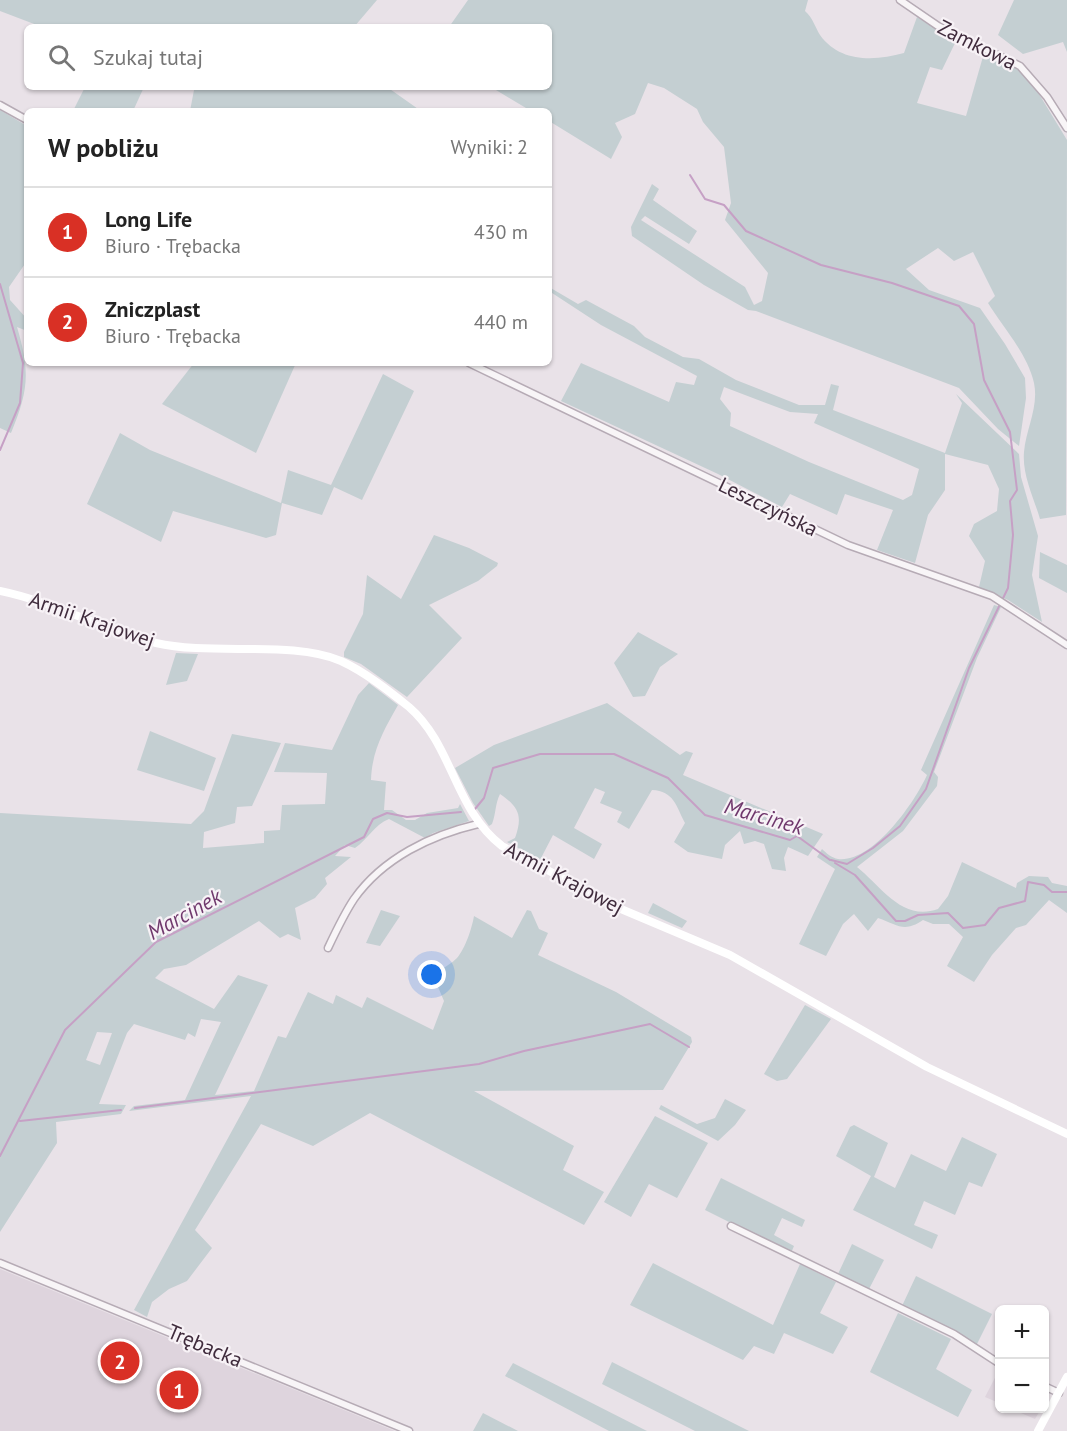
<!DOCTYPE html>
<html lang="pl">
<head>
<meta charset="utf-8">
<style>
	:root { --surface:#fff; --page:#f2f2f2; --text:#222; --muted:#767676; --line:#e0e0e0; --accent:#d93025 }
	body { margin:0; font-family:"PT Sans",sans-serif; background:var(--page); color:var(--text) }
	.controls { position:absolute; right:18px; bottom:18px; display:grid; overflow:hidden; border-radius:9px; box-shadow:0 2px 4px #0004 }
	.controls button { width:54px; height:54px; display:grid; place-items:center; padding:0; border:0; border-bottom:2px solid var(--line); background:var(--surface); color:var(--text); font:30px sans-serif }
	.you { position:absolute; left:432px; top:975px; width:21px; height:21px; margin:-15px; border:4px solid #fff; border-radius:50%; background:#1a73e8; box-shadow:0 0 0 9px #1a73e833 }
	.badge { display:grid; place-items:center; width:39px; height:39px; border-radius:50%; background:var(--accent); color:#fff; font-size:20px; font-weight:700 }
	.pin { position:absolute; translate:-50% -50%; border:3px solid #fff; box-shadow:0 2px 6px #0006 }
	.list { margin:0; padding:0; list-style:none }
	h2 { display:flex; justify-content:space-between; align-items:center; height:78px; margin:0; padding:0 24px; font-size:26px }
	h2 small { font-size:20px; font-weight:400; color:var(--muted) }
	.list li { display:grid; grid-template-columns:39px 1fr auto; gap:18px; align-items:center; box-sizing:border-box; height:90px; padding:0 24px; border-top:2px solid var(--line) }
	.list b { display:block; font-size:22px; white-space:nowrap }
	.list p { margin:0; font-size:20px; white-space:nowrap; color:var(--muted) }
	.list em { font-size:20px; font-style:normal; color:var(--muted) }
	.icon { flex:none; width:33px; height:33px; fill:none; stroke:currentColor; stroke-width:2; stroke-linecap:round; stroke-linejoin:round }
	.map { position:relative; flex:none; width:1067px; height:1431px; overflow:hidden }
	.search { position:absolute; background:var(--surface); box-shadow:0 2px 4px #0004; left:24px; top:24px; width:528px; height:66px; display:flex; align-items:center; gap:15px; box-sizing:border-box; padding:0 21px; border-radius:9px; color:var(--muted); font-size:22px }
	.panel { position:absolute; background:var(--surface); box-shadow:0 2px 4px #0004; left:24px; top:108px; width:528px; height:258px; border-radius:9px }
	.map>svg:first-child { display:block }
	.built { fill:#ded4dd }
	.green { fill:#c4cfd2; fill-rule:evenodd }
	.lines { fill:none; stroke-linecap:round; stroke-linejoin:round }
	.stream { stroke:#c6a0c5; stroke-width:2 }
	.street-casing { stroke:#b6abb5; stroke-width:9 }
	.street { stroke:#f8f5f7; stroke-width:6 }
	.secondary { stroke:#fff; stroke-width:8 }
	.labels { text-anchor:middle; stroke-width:4.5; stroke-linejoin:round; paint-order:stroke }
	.street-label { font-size:21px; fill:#402c3d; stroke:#f7f2f6 }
	.water-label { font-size:22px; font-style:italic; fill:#70396d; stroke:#f7f2f6 }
</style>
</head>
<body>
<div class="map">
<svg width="1067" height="1431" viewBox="0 0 1067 1431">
	<rect width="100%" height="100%" fill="#e9e2e8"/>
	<!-- built -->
	<g class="built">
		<path d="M0,1269L288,1387L395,1431H0Z"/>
		<path d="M999,1370V1403L985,1397Z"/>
		<path d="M1011,1409H1041L1035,1419Z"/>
	</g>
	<!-- green -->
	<g class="green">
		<path d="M0,0H377L354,27H42L0,11Z"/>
		<path d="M468,0H808L805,11C813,18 815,27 820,35C840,63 875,61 904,53L917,17L956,41L942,70L930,67L917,103L966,116L984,53L1019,70L1039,94L1067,140L1066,515L1040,519C1034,498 1022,475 1024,452C1026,429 1039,407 1034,383C1028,355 1003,327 988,303L995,296L973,252L954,261L938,248L906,269L929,290L980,308L1005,344L1025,378L1026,398L1019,446L998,429L959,388L756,311L748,310L704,285L632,236L631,227L652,184L659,189L653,200L697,231L689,244L645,216L641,220L745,287L754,305L762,301L768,273L725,220L731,203L724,147L703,122L697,109L664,88L648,83L635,114L615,123L622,137L611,159L549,121V111H531L491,87H549V27H449Z"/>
		<path d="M1014,0H1067V52L1063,42L1023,54L998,35Z"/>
		<path d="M85,87H144L133,111H73Z"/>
		<path d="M188,87H387L421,111H190L194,90Z"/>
		<path d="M0,110L27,126V261L9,287L10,300L27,319V331L17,327C30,371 29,390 11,433L0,428Z"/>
		<path d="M549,287L578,304L586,300L634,326L645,337L683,357L699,359L736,380L799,405H825L831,384L839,386L833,410L945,453L962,403L956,394L1019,454L1021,477L1038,536L1032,575L1042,622L1008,600L979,587L985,561L969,536L974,524L997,511L999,489L988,465L945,454V490L928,515L915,563L877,550L893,510L845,494L837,515L790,494L782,507L718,474L561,401L581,363L669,402L676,382L694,385L697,376L601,325L549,291ZM724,387L790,412L818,414L814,423L919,469L912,495L903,500L809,462L730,426L731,413L720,399Z"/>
		<path d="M194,363H296L256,453L162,404Z"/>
		<path d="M383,374L414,391L362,500L334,487L322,515L282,503L276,535L266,538L173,511L161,542L87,504L120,433L150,450L281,503L288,470L331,485Z"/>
		<path d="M434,535L469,548L498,563L497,566L478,581L429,605L462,638L407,697L361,664L344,657V652L363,614L367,575L401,599Z"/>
		<path d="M1040,552L1067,565V593L1039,578Z"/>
		<path d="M994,605L1001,607L977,658L934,772L938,777L937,786L903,831L857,867C881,886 902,922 938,909L948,896L962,862L1016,888L1017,883L1029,876L1048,877L1052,883L1067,886V913L1049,900L1026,925L1016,928L992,955L974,982L947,966L963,937L949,924H933L923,920C904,933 898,925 878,918L868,931L854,914L843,924L826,956L799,944L835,869L817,857L822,849C826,853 832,858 838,859C873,863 915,802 927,775L921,770Z"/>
		<path d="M638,632L678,654L660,667L645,696L633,697L614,663Z"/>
		<path d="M176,653L198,654L187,681L166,685Z"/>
		<path d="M369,683L398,705C384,730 372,750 371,780L386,782L384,810H392L406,820H415L427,813L458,808L460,804L469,821L433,833L425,838L389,819C374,825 368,839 355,848L345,845L335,856L351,857L325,878L327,884L315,898L295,908L301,940L288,934L280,938L259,921L186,965L164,969L155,978L214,1009L238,975L268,985L215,1095L254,1091L278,1036L286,1038L308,992L333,1004L336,995L362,1008L367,997L433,1030L444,1001L438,987L427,983C435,970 447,968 457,958C465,949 472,928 474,916L512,938L527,910L531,911L539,929L548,933L538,955L616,992L691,1037L692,1042L663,1090L474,1091L574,1146L563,1170L604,1192L584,1225L370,1113L313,1146L261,1124L195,1230L212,1248L187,1281L169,1289L152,1302L147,1317L134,1310L251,1096L129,1111L134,1106L185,1100L221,1022L201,1019L195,1037L188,1033L185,1040L134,1024L127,1033L99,1104L126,1105L121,1114L56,1122L57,1143L0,1232V813L191,824L204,811L232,734L281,743L252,806L237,807L235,823L204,832L203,848L264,843V831L280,830L282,805L325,804L327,773L274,772L285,743L332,750L358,695ZM97,1032L112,1033L100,1065L86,1060Z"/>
		<path d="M607,703L680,755L686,751L693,753L683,775L823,834L808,856L788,847L784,858L786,871L772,869L764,844L755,841L744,844L740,831L725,845L722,859L688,852L674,842L685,823C676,806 674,791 652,790L629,829L617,822L622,812L600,803L605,792L595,788L574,828L602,844L594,859L553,835L540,860L507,842L515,838C523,816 519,807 500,794C495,804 496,814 492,824L489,826L473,803L455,768L494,745Z"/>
		<path d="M150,731L216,758L204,791L137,770Z"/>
		<path d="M653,903L687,921L682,928L648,913Z"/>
		<path d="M381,910L400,916L380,946L366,943Z"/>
		<path d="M805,1005L831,1019L787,1079L777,1081L764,1074Z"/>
		<path d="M725,1099L746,1110L735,1125L718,1141L659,1109L661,1105L697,1124L715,1118Z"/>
		<path d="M655,1116L708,1143L677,1198L649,1184L631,1217L604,1202Z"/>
		<path d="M854,1125L888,1143L874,1177L895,1188L911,1154L946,1171L962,1137L997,1154L982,1187L969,1182L955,1215L924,1201L914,1225L938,1235L932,1249L853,1210L871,1176L836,1156L850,1127Z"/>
		<path d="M721,1178L805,1220L802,1227L782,1218L774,1235L794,1246L791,1253L705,1210Z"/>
		<path d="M852,1244L884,1260L868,1291L838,1274Z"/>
		<path d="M653,1263L773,1325L800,1264L836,1282L820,1313L848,1327L833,1354L784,1333L774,1354L754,1346L743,1360L630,1305Z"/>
		<path d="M916,1276L992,1314L976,1346L902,1306Z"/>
		<path d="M898,1313L951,1339L936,1369L972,1390L958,1417L870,1372Z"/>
		<path d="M612,1362L749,1431H695L602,1384Z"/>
		<path d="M513,1363L647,1431H609L505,1376Z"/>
		<path d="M483,1413L518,1431H473Z"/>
	</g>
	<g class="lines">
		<!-- stream -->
		<g class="stream">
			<path d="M690,175L705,199L724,205L746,231L821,265L892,283L959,306L974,324L984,380L1010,432L1017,490L1010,501L1013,535L1008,588L969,668L926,789L900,826L873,848L847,864L831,860"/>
			<path d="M0,284L23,363L20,403L0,450"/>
			<path d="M475,809L484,798L493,768L540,754H614L668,778L705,815L790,840L797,836L830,860"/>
			<path d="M835,863L855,875L896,921H905L918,915L948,913L963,928L985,925L999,908L1025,901L1028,882L1044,885L1052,892H1067"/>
			<path d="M135,1108L479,1064L524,1051L650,1024L689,1047"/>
			<path d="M20,1121L121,1110"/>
			<path d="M0,1156L65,1030L156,942L364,837L373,819L387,813L407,817L461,812"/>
		</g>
		<defs>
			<g id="street">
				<path d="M900,0L938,26L1020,66L1047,97L1067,128"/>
				<path d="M0,105L27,120"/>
				<path d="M469,363L848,545L992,596L1067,645"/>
				<path d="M328,948C336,931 344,914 354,899C383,858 431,835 478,824"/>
				<path d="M731,1226L954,1334L1000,1364"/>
				<path d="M0,1263L409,1431"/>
				<path d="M1044,1386L1059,1393"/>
			</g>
		</defs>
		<!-- street casing -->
		<use href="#street" class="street-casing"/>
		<!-- street -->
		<use href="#street" class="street"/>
		<!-- secondary -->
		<g class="secondary">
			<path d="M0,591C54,602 103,630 156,643C212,656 292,640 341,661C365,672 389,691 409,707C453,745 454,809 502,846L621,909L730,955L927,1067L1067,1134"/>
			<path d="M1038,1431L1067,1377"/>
		</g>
	</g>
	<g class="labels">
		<!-- street labels -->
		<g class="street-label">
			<text transform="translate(977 45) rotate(27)" y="7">Zamkowa</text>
			<text transform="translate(768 507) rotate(26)" y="7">Leszczyńska</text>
			<text transform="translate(92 620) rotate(19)" y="7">Armii Krajowej</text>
			<text transform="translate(564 878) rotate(28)" y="7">Armii Krajowej</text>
			<text transform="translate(205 1346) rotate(23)" y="7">Trębacka</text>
		</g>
		<!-- water labels -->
		<g class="water-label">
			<text transform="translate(764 816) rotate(16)" y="8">Marcinek</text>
			<text transform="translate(184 914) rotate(-29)" y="8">Marcinek</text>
		</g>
	</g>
</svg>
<div class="controls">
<button>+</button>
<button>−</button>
</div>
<div class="you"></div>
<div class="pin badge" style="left:179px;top:1390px">1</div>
<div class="pin badge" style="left:120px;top:1361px">2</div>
<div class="search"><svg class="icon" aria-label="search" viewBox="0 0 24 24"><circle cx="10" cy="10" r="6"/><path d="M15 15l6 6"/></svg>Szukaj tutaj</div>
<section class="panel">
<h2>W pobliżu<small>Wyniki: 2</small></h2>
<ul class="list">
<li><span class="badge">1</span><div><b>Long Life</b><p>Biuro · Trębacka</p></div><em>430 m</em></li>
<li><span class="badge">2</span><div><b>Zniczplast</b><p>Biuro · Trębacka</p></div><em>440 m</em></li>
</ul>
</section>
</div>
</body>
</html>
